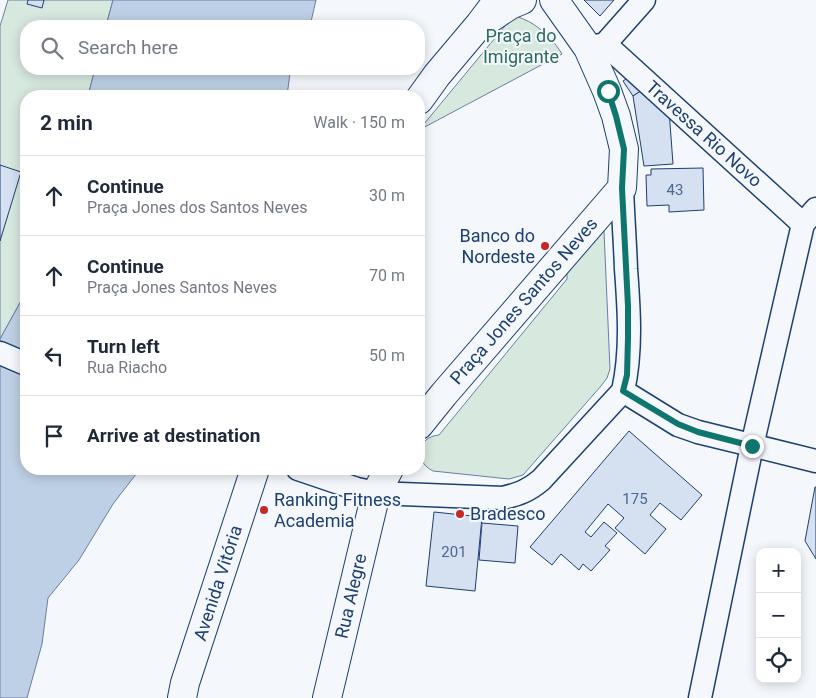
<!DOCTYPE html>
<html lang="en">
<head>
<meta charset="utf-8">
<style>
	:root { --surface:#fff; --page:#f2f2f3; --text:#1f2937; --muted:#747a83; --line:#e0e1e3 }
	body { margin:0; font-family:Roboto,sans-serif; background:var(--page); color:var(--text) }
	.controls { position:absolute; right:15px; bottom:15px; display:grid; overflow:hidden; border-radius:10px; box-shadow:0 2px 12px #0003 }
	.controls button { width:45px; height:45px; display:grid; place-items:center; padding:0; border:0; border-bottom:1px solid var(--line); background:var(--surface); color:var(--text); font:25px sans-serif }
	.stop { position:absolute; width:15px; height:15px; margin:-11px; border:4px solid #0f766e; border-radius:50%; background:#fff }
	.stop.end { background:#0f766e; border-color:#fff; box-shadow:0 1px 5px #0008 }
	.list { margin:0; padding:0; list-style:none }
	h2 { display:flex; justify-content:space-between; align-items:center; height:65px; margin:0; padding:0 20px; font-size:21px }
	h2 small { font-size:16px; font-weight:400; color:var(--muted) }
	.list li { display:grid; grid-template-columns:32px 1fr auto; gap:15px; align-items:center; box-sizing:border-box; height:80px; padding:0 20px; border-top:1px solid var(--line) }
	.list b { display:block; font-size:19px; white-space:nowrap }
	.list p { margin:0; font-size:16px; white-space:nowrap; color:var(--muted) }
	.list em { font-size:16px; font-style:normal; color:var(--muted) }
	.icon { flex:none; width:28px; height:28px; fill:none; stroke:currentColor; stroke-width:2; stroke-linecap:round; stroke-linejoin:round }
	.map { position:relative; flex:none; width:816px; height:698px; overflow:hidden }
	.search { position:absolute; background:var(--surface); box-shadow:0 2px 12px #0003; left:20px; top:20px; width:405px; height:55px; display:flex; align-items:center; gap:12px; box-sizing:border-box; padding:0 18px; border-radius:20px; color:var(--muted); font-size:19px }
	.panel { position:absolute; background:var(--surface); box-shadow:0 2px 12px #0003; left:20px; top:90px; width:405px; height:385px; border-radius:20px }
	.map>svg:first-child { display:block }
	.green { fill:#d7e8df; stroke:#687fa3 }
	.water { fill:#bed0e5; stroke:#687fa3 }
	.building { fill:#d5e0f0; stroke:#1d3f73 }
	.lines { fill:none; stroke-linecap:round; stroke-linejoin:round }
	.minor-casing { stroke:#1d3f73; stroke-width:25 }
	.major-casing { stroke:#1d3f73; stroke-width:30 }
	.minor { stroke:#f4f7fb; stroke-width:22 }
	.major { stroke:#f4f7fb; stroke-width:28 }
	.route { stroke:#0f766e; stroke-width:6 }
	.poi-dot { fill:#c62828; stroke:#f4f7fb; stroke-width:2 }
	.labels { text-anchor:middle; stroke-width:4; stroke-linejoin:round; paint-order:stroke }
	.number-label { font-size:15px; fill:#4b6792 }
	.park-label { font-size:18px; fill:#2c6c60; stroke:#f4f7fb }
	.street-label { font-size:18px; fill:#1d3f73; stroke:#f4f7fb }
	.poi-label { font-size:18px; fill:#1d3f73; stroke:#f4f7fb; text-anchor:start }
</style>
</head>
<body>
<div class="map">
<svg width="816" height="698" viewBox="0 0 816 698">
	<rect width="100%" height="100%" fill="#f4f7fb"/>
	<!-- green -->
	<g class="green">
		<path d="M8,0H113L106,26H26V69H95L88,96H26V292L0,339V26Z"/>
		<path d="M514,15C520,18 527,20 533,24C544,31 555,42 562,54L419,130Z"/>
		<path d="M604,231L610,369L607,378L601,386L523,475L509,479L433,471C413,461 417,437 439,435L567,279V268L598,232Z"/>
	</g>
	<!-- water -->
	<g class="water">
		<path d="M113,0H316L310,26H106Z"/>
		<path d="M95,69H293L290,73L287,96H88Z"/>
		<path d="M26,292V469H140L113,504L79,560L48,598L42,644L27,698H0V339Z"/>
	</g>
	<!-- building -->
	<g class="building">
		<path d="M28,0H44L42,8L27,4Z"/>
		<path d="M584,0H614L600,16Z"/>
		<path d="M631,76L644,89L633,96L623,81Z"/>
		<path d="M644,89L669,110L673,164L644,166L633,96Z"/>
		<path d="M0,165L21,172L0,241Z"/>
		<path d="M703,168L704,210L669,212V205L647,206L646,175H651V169Z"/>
		<path d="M629,431L702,495L681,520L660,503L650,515L666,529L645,554L615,528L624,518L608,504L585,532L591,537L604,522L617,533L605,546L610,550L591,571L583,564L579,570L561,554L552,565L530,547Z"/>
		<path d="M815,487H816V559L805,541Z"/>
		<path d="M434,512L482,517L475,591L426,586Z"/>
		<path d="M482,523L518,526L515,563L479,560Z"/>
	</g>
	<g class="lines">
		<defs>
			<g id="minor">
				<path d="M605,44L803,224"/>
				<path d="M591,47L605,44L644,0"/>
				<path d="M0,353L26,364"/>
				<path d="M623,391L678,425L698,432L816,461"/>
				<path d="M298,469L357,489L376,493L503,498C519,494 528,491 541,480L623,391C632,351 629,309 626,269C625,242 623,215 622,188"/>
				<path d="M700,698L752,446L803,224L816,209"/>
			</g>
			<g id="major">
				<path d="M486,21L510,5L522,0"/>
				<path d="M419,100L437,75L480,24L498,0"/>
				<path d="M419,425L444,394L622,188L624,149L616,116L607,91L588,48L554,0"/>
				<path d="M182,698L185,683L255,469"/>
				<path d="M327,698L376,493L389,469"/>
			</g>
		</defs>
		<!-- minor casing -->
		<use href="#minor" class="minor-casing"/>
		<!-- major casing -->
		<use href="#major" class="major-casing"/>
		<!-- minor -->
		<use href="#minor" class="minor"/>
		<!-- major -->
		<use href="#major" class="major"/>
	</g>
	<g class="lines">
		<!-- route -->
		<path class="route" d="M608,91L616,116L624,149L622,188L628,306V338L627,375L623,391L678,424L698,432L752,446"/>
	</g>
	<!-- markers -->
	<g class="poi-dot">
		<circle cx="545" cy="246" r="5"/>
		<circle cx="264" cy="510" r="5"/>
		<circle cx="460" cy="514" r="5"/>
	</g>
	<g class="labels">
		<!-- number labels -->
		<g class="number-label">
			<text x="675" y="195">43</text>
			<text x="635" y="504">175</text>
			<text x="454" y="557">201</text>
		</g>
		<!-- park labels -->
		<g class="park-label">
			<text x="521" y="42">Praça do<tspan x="521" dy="21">Imigrante</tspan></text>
		</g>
		<!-- street labels -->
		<g class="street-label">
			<text transform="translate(704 134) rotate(42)" y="6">Travessa Rio Novo</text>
			<text transform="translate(524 301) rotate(-49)" y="6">Praça Jones Santos Neves</text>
			<text transform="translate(218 583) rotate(-72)" y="6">Avenida Vitória</text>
			<text transform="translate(351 596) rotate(-77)" y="6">Rua Alegre</text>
		</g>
		<!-- poi labels -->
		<g class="poi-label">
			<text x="535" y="242" text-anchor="end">Banco do<tspan x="535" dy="21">Nordeste</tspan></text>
			<text x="274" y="506">Ranking Fitness<tspan x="274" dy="21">Academia</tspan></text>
			<text x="470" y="520">Bradesco</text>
		</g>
	</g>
</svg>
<div class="controls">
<button>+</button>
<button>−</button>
<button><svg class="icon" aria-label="locate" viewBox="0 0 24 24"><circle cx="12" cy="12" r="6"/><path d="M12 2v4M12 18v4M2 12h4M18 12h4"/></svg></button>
</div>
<div class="stop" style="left:608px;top:91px"></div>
<div class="stop end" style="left:752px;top:446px"></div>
<div class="search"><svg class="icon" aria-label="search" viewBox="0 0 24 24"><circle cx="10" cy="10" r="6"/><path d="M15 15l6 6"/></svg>Search here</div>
<section class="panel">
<h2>2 min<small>Walk · 150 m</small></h2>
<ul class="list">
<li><svg class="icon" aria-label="ahead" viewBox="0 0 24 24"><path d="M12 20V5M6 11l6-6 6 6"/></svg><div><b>Continue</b><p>Praça Jones dos Santos Neves</p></div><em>30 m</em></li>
<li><svg class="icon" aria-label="ahead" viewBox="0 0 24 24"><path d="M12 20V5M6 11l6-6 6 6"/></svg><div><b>Continue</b><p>Praça Jones Santos Neves</p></div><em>70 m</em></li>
<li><svg class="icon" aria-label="left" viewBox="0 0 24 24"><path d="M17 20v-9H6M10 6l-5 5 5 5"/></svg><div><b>Turn left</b><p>Rua Riacho</p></div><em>50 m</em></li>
<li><svg class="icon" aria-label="arrive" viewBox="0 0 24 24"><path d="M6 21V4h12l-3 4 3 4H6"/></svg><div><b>Arrive at destination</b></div></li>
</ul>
</section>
</div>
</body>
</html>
